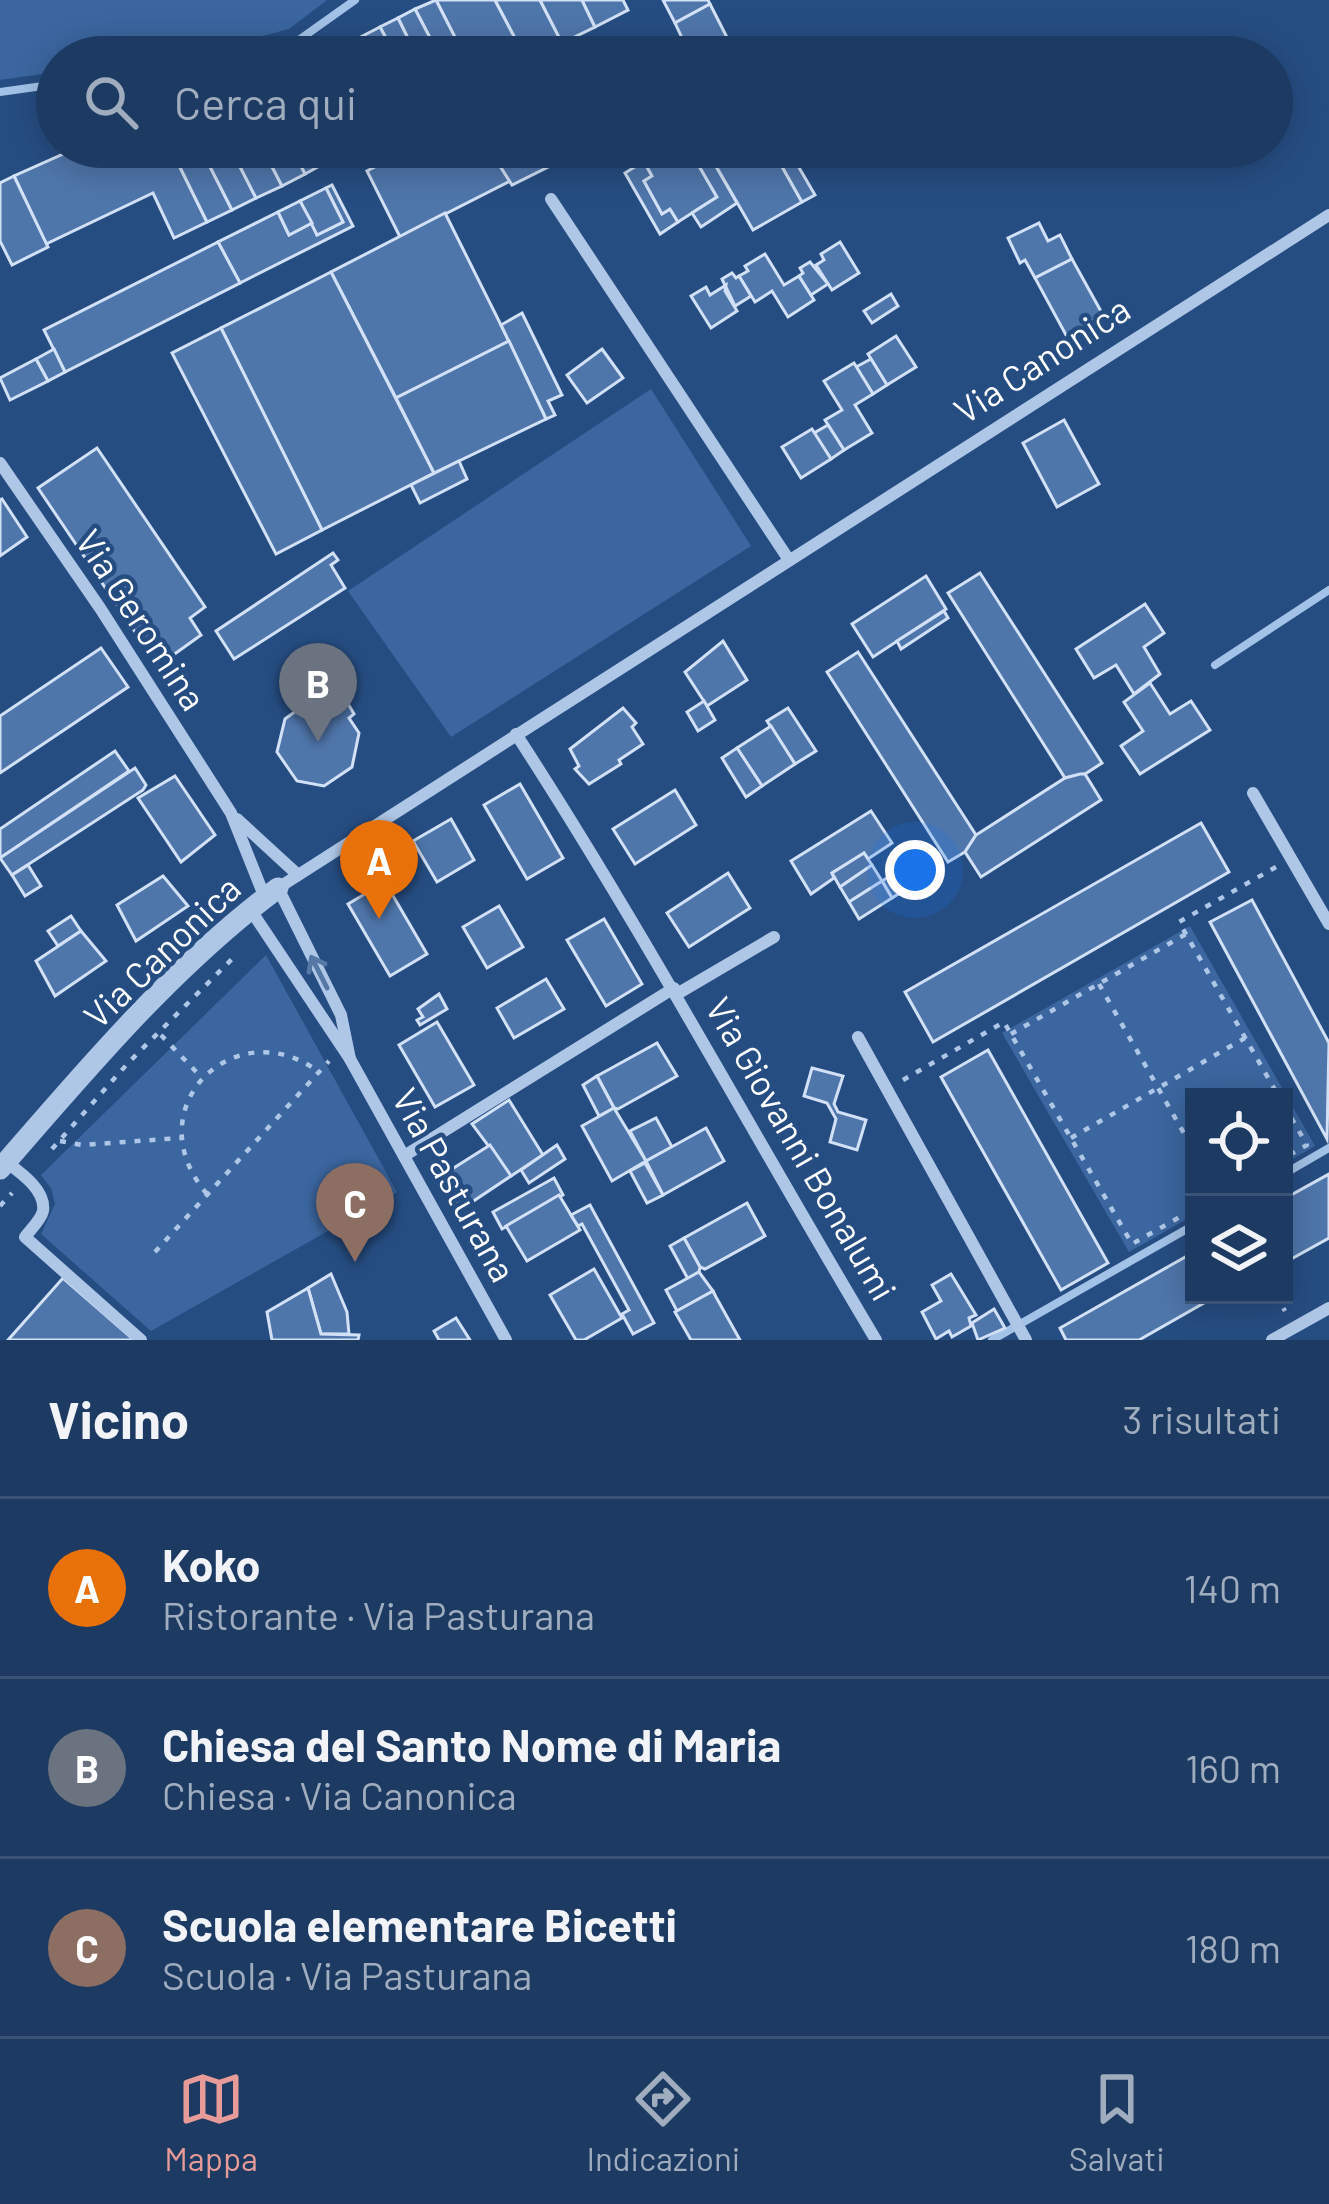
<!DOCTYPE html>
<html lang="it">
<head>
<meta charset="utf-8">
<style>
	:root { --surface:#1c3a62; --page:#254168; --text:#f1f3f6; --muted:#a0adbe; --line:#3a5477; --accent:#e69b98 }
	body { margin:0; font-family:Barlow,sans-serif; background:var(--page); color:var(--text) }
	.controls { position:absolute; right:36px; bottom:36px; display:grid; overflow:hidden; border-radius:0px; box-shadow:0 6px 30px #0003 }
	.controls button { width:108px; height:108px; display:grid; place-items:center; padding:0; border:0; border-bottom:3px solid var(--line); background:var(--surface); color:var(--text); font:60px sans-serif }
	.you { position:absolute; left:915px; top:870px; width:42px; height:42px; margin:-30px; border:9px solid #fff; border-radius:50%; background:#1a73e8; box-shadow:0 0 0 18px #1a73e833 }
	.badge { display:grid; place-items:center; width:78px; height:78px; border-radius:50%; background:var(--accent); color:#fff; font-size:39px; font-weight:700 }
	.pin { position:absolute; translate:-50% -99px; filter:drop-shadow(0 3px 6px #0008) }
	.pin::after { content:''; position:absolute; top:63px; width:42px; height:36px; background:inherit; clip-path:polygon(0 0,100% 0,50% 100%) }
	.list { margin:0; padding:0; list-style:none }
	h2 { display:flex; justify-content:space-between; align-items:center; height:156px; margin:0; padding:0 48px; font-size:51px }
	h2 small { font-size:39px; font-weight:400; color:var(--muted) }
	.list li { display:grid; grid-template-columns:78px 1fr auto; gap:36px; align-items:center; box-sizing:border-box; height:180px; padding:0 48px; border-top:3px solid var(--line) }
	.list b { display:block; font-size:45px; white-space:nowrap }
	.list p { margin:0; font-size:39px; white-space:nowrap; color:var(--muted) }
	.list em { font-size:39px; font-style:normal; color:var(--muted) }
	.icon { flex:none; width:66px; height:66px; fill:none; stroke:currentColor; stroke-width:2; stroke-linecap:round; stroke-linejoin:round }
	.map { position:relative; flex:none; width:1329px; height:1340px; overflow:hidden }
	.search { position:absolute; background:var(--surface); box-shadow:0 6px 30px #0003; left:36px; right:36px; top:36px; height:132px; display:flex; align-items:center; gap:30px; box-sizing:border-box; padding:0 42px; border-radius:66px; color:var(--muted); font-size:45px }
	.sheet { height:696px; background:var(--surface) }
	nav { display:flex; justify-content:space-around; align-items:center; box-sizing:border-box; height:168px; border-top:3px solid var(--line); background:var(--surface); font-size:33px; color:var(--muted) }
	nav a { display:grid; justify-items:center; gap:6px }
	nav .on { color:var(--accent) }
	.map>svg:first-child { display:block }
	.green { fill:#3b669f }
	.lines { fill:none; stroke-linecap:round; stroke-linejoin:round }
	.stream { stroke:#a3c2e7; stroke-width:8 }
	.building { fill:#4f76ab; stroke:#d2e1f5; stroke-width:3 }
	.path { stroke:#afc7e7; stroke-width:4.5; stroke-dasharray:6 9; stroke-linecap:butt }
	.minor { stroke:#afc7e7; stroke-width:12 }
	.tertiary { stroke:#afc7e7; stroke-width:21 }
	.oneway { stroke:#5678a5 }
	.labels { text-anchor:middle; stroke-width:9; stroke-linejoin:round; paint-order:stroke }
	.street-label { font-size:36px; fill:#fff; stroke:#264d82 }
</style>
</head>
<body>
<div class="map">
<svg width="1329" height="1340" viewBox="0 0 1329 1340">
	<rect width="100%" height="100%" fill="#264d82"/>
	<!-- green -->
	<g class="green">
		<path d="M0,0H327L289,29L220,47L155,57H57V72L0,80Z"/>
		<path d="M651,389L751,546L451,737L348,591Z"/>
		<path d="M1190,926L1315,1146L1284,1164V1097H1194V1215L1129,1252L1002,1033Z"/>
		<path d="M266,955L397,1192L151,1331L41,1234L55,1204L51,1188L41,1175Z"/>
	</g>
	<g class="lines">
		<!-- stream -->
		<g class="stream">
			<path d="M235,57L296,42L355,0"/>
			<path d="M0,92L57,84"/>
			<path d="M1215,665L1329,590"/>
			<path d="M1284,1174L1329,1148"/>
			<path d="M992,1340L1194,1225"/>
		</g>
	</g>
	<!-- building -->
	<g class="building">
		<path d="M436,0H495L525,57H465Z"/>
		<path d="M436,0L465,57H440L415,9Z"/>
		<path d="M495,0H540L562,43L536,57H525Z"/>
		<path d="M540,0H582L595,27L562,43Z"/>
		<path d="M582,0H623L628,10L595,27Z"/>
		<path d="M663,0H708L710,4L675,23Z"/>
		<path d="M710,4L737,57H650L683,40L675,23Z"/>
		<path d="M415,9L440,57H417L398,18Z"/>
		<path d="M398,18L417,57H396L380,27Z"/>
		<path d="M380,27L396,57H322Z"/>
		<path d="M79,147H170L207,222L174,238L153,193L46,244L14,176Z"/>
		<path d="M170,147H200L232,210L207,222Z"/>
		<path d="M200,147H230L256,198L232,210Z"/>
		<path d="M230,147H262L282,186L256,198Z"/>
		<path d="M291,147H315L323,164L305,174Z"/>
		<path d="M291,147L305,174L282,186L267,157Z"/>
		<path d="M315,147H357L323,164Z"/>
		<path d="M414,147H488L510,181L400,237L367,171Z"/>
		<path d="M488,147H550L558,162L512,185Z"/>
		<path d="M667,147H674L646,165L652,176L644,181L662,214L670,209L678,222L660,234L625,173Z"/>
		<path d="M674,147H688L717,197L678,222L670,209L662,214L644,181L652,176L646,165Z"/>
		<path d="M688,147H705L737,203L701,227L692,213L717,197Z"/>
		<path d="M705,147H771L802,202L753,230Z"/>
		<path d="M771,147H787L815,195L802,202Z"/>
		<path d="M14,176L48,247L12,265L0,241V183Z"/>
		<path d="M332,185L353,226L240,283L218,242L278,212L289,235L312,223L317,235L343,222L326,188Z"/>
		<path d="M326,188L343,222L317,235L300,201Z"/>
		<path d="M300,201L312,223L289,235L278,212Z"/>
		<path d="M445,213L509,341L396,398L331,272Z"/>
		<path d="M1039,223L1048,241L1060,235L1072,259L1035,278L1025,260L1020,263L1008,238Z"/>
		<path d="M218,242L240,283L65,372L44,330Z"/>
		<path d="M840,242L859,273L832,290L816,265L824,260L821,254Z"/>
		<path d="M765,254L784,285L799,276L814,300L788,317L772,291L755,302L739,276L748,271L745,266Z"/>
		<path d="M1072,259L1103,315L1066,335L1035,278Z"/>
		<path d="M810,262L828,284L811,295L799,276L803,273L800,268Z"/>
		<path d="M331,272L434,473L322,530L221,328Z"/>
		<path d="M732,273L736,278L739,276L751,296L735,306L722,279Z"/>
		<path d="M726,285L725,291L737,311L711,328L691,296L706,287L710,295Z"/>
		<path d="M891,294L898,306L872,323L864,311Z"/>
		<path d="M522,313L562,395L548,401L555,415L546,419L501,325Z"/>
		<path d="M221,328L322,530L276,554L172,353Z"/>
		<path d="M896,336L916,367L887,385L868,354Z"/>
		<path d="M509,341L546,419L434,473L396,398Z"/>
		<path d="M54,349L65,372L48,381L36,359Z"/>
		<path d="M602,349L623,378L587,403L567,375Z"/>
		<path d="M36,359L48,381L10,400L0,378Z"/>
		<path d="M871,359L887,385L873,394L856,367Z"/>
		<path d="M854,363L873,394L855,405L872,433L844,450L825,420L842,410L824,381Z"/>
		<path d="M1064,420L1099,484L1057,507L1023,443Z"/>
		<path d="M828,425L844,450L831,459L814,433Z"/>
		<path d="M812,429L831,459L801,478L782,447Z"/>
		<path d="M97,448L205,607L190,618L201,635L158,666L38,488Z"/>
		<path d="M459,461L467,479L420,503L411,485Z"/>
		<path d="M2,499L27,537L0,556V500Z"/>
		<path d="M333,553L338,560L331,565L345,588L234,659L216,631Z"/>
		<path d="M980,573L1102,763L1085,774L1065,778L948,593Z"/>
		<path d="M926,576L946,609L873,657L852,624Z"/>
		<path d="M1145,604L1164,633L1144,647L1160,674L1134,694L1116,665L1094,678L1076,649Z"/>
		<path d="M944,611L948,618L901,649L897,641Z"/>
		<path d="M723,641L747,680L707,706L685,672Z"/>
		<path d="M101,648L128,687L0,773V716Z"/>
		<path d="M858,652L976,835L965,852L948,862L827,672Z"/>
		<path d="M1150,683L1170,714L1191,701L1210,730L1140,774L1121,746L1143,731L1124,702Z"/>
		<path d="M307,695L347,702L354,714L349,718L359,733L352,767L324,786L297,781L277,752L285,719L300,708L295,703Z"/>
		<path d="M704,701L715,720L698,731L687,712Z"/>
		<path d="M623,708L636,723L632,727L643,744L619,760L621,764L589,784L575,769L579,766L570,749Z"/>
		<path d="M788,708L816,751L795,764L767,721Z"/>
		<path d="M771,726L795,764L762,786L737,748Z"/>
		<path d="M737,748L762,786L746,797L722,758Z"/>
		<path d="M115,751L129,771L0,858V829Z"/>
		<path d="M135,768L146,785L143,790L12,875L0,858Z"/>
		<path d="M1080,774H1085L1101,800L981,877L965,852L976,835L1065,778Z"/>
		<path d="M175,776L215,835L181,862L138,798Z"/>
		<path d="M520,784L563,858L527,879L484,805Z"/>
		<path d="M675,790L696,825L635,864L613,829Z"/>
		<path d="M871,811L892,843L868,859L864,853L832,873L834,878L811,894L791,861Z"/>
		<path d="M451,819L474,860L437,882L413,841Z"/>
		<path d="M1201,823L1229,872L933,1042L905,992Z"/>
		<path d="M864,853L872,865L840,887L832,873Z"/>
		<path d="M28,865L41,886L25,896L12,875Z"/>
		<path d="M872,865L882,881L849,902L840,887Z"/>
		<path d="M908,865L918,882L892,898L882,881Z"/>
		<path d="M728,873L750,908L689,947L667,913Z"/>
		<path d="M163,876L188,906L136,941L117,905Z"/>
		<path d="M882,881L892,898L859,919L849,902Z"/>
		<path d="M385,882L427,954L390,976L348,904Z"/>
		<path d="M1252,900L1329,1043L1327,1139L1210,922Z"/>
		<path d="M499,906L523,947L487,968L463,927Z"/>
		<path d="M71,916L81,931L58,946L48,931Z"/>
		<path d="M604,919L642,984L606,1006L567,940Z"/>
		<path d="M81,931L106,961L55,996L36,961Z"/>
		<path d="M546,979L564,1009L514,1038L497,1008Z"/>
		<path d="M439,994L447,1009L420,1025L417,1020L423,1017L418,1009Z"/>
		<path d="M437,1022L474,1085L435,1107L399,1045Z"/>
		<path d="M657,1043L677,1076L618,1109L614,1108L597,1076Z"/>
		<path d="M988,1050L1108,1263L1061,1290L941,1077Z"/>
		<path d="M812,1068L843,1076L834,1104L838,1112L866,1120L857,1150L830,1142L836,1119L827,1103L804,1096Z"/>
		<path d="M597,1076L614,1108L599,1116L583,1085Z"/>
		<path d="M509,1100L543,1155L511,1176L472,1124Z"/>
		<path d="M614,1108L646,1161L612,1181L582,1126Z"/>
		<path d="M656,1118L672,1147L646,1161L630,1131Z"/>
		<path d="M706,1128L724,1161L663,1195L646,1161Z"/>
		<path d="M490,1145L511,1176L460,1210L441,1176Z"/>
		<path d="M557,1145L565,1159L529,1183L521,1170Z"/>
		<path d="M645,1163L663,1195L647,1203L630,1171Z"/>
		<path d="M1329,1174V1238L1284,1263V1199Z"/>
		<path d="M554,1178L563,1195L502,1229L493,1212Z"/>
		<path d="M559,1195L580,1230L527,1261L506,1226Z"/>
		<path d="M747,1203L765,1236L705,1269L700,1267L684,1238Z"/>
		<path d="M590,1205L654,1323L633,1334L622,1314L629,1310L582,1224L578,1226L571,1215Z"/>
		<path d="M684,1238L700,1267L699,1272L688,1279L670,1246Z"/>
		<path d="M1194,1252V1295H1218L1139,1340H1066L1060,1328Z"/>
		<path d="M594,1269L622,1318L584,1340H576L550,1295Z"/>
		<path d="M699,1272L713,1291L677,1311L666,1290Z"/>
		<path d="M331,1274L347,1312L349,1334H321L308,1288Z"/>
		<path d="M951,1274L976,1315L969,1318L971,1326L952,1337L949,1331L936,1339L922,1312L941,1301L932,1285Z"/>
		<path d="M63,1278L134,1340H8Z"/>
		<path d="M308,1288L321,1334L359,1335L358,1340H272L267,1312Z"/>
		<path d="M713,1291L716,1297L740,1340H691L675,1312Z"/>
		<path d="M994,1309L1005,1328L978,1340L972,1323Z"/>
		<path d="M456,1318L470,1340H439L434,1331Z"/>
	</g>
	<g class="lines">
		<!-- path -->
		<g class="path">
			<path d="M1276,867L1179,922L1279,1097"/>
			<path d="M1099,984L1194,1151"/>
			<path d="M1011,1034L1186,934"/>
			<path d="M161,1035L202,1078"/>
			<path d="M903,1080L1004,1022L1132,1244L1194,1209"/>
			<path d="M1284,1105L1307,1145L1284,1158"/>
			<path d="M1071,1138L1245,1038"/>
			<path d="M60,1141L82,1145L180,1138"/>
			<path d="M52,1149L129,1062L234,957"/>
			<path d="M207,1194C134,1109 234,1009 319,1072"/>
			<path d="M0,1206L12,1193"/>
			<path d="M155,1252L329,1061"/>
			<path d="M1276,1295L1285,1311"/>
		</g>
		<!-- minor -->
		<g class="minor">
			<path d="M551,199L789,560"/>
			<path d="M0,463L100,608L231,813L265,898"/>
			<path d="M516,734C644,931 755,1138 876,1340"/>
			<path d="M1253,793L1329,924"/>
			<path d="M237,819L298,875"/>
			<path d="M250,909L350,1059L506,1340"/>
			<path d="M677,994L774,937"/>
			<path d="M858,1037L1026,1340"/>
			<path d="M350,1059L341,1015L278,888L1329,215"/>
			<path d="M404,1156L674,988"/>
			<path d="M6,1162C21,1173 46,1190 43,1211C41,1220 30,1230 25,1237L141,1340"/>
			<path d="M1272,1340L1329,1308"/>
		</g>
		<!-- tertiary -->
		<path class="tertiary" d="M0,1169C86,1070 172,967 278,888"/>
	</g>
	<!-- one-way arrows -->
	<defs><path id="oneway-shaft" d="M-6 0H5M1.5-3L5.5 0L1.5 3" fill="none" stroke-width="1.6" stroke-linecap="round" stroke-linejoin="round" transform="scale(3)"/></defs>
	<use class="oneway" href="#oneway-shaft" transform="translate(319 972) rotate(-117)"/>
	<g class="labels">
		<!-- street labels -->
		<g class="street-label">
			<text transform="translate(1042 360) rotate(-33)" y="13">Via Canonica</text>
			<text transform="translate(141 620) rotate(57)" y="13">Via Geromina</text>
			<text transform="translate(162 952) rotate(-44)" y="13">Via Canonica</text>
			<text transform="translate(801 1149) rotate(60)" y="13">Via Giovanni Bonalumi</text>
			<text transform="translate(454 1185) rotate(61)" y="13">Via Pasturana</text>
		</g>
	</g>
</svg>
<div class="controls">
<button><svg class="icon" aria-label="locate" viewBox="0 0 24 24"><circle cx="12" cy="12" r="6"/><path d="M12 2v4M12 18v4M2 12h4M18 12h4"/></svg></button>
<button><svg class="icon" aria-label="layers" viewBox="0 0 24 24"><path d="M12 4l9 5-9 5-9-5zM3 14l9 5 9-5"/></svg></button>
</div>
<div class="you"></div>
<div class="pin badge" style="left:379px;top:919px;background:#e8710a">A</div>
<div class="pin badge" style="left:318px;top:742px;background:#6b7280">B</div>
<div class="pin badge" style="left:355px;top:1262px;background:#8d6e63">C</div>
<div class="search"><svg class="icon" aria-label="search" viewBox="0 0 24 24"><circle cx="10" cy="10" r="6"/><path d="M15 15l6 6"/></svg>Cerca qui</div>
</div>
<section class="sheet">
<h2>Vicino<small>3 risultati</small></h2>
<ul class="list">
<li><span class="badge" style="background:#e8710a">A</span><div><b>Koko</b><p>Ristorante · Via Pasturana</p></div><em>140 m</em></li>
<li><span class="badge" style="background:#6b7280">B</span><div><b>Chiesa del Santo Nome di Maria</b><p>Chiesa · Via Canonica</p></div><em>160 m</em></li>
<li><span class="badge" style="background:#8d6e63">C</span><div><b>Scuola elementare Bicetti</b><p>Scuola · Via Pasturana</p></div><em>180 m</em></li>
</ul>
</section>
<nav>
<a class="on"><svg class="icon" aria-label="map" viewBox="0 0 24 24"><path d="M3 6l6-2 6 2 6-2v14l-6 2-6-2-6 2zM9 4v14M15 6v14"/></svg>Mappa</a>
<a><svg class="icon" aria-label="directions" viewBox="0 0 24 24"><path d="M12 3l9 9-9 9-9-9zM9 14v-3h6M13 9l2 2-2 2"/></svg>Indicazioni</a>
<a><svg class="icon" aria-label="saved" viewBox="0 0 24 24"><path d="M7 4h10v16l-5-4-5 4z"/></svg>Salvati</a>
</nav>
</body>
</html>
